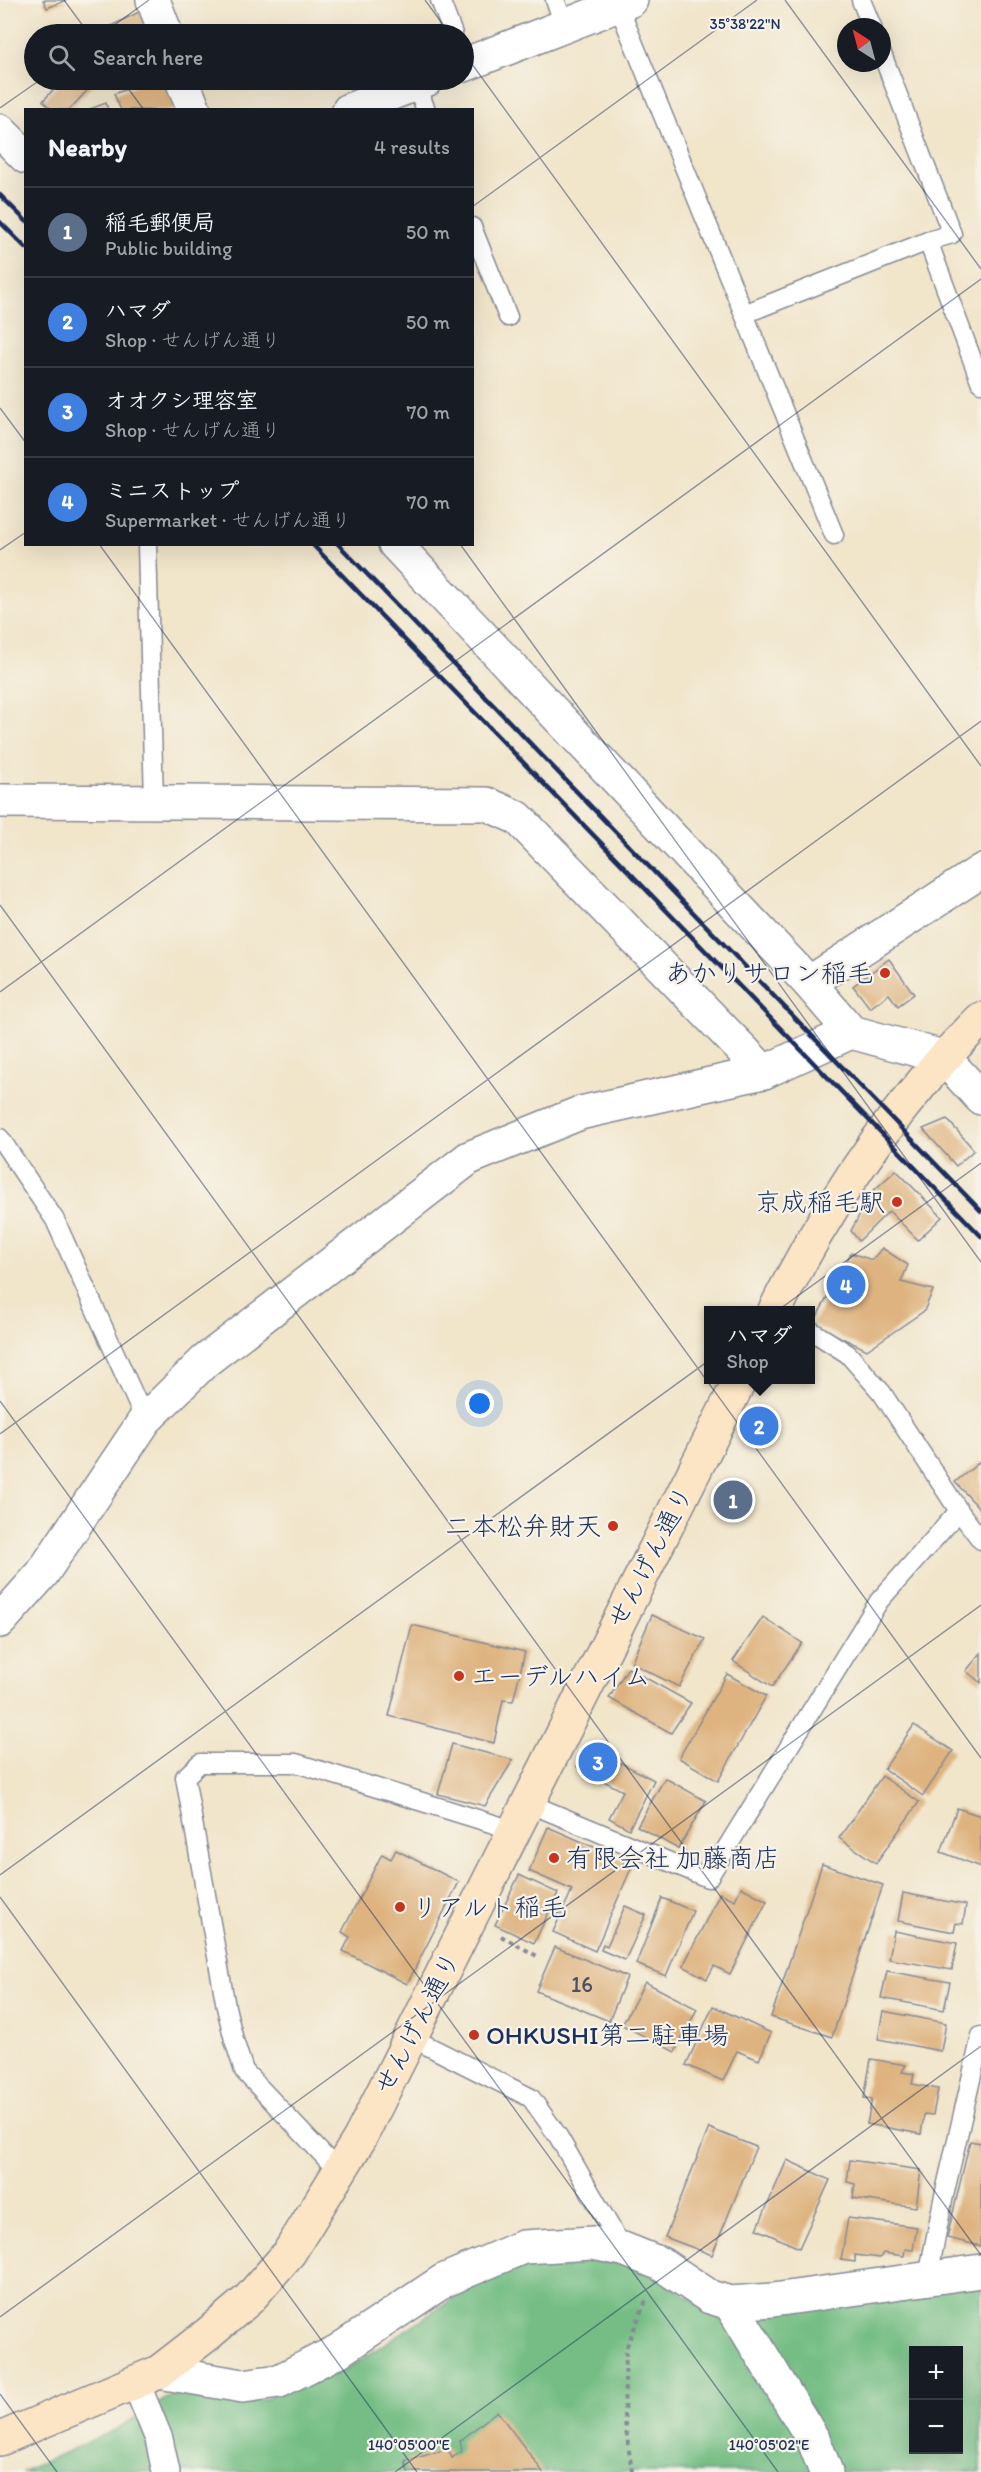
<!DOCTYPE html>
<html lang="en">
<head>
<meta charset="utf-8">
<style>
	:root { --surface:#171b24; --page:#242831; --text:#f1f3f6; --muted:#9ea1a6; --line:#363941; --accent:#0b8043 }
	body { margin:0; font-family:Itim,"Klee One",sans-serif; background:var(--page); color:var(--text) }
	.controls { position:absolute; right:18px; bottom:18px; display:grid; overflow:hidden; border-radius:0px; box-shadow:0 6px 24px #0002 }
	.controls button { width:54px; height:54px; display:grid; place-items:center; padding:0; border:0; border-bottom:2px solid var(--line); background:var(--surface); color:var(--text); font:30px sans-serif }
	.compass { position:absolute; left:837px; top:18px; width:54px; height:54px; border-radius:50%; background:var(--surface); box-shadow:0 6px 24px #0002; rotate:324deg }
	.you { position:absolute; left:480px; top:1404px; width:21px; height:21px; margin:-15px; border:4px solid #fff; border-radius:50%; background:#1a73e8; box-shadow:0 0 0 9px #1a73e833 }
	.badge { display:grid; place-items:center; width:39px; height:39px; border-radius:50%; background:var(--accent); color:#fff; font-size:20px; font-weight:700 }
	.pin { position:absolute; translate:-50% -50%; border:3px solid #fff; box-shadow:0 2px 6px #0006 }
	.popup { position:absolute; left:704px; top:1306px; width:111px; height:78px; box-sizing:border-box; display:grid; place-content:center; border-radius:0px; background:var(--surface); filter:drop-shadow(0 2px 4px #0005); font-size:20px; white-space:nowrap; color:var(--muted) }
	.popup b { font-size:22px; color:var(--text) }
	.popup::after { content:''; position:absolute; left:50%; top:100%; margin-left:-12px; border:12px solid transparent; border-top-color:var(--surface) }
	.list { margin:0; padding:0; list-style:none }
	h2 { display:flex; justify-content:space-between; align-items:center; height:78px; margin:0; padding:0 24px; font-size:26px }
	h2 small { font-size:20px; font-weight:400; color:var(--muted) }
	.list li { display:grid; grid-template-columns:39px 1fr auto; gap:18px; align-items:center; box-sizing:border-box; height:90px; padding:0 24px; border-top:2px solid var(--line) }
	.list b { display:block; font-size:22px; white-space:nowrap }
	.list p { margin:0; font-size:20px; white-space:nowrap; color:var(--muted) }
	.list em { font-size:20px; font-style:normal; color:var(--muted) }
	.icon { flex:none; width:33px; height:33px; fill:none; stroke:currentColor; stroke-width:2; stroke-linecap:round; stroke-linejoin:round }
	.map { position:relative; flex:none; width:981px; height:2472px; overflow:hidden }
	.search { position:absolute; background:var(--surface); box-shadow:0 6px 24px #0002; left:24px; top:24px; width:450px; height:66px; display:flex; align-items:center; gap:15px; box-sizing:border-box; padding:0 21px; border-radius:33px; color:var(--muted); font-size:22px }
	.panel { position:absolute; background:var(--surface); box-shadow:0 6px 24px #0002; left:24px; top:108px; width:450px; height:438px; border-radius:0px }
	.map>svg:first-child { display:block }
	.forest { fill:#74bd84; stroke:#487671; stroke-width:1.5; fill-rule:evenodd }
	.building { fill:#deb37f }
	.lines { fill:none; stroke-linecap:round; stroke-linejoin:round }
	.service-casing { stroke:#868a94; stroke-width:21 }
	.pedestrian-casing { stroke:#868a94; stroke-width:30 }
	.minor-casing { stroke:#868a94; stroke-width:36 }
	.secondary-casing { stroke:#868a94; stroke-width:36 }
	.path { stroke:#868a94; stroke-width:4; stroke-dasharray:4.5 4.5; stroke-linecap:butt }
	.service { stroke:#fff; stroke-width:18 }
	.pedestrian { stroke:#fff; stroke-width:27 }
	.minor { stroke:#fff; stroke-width:33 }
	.secondary { stroke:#fce5c4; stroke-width:33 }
	.rail { stroke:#1b2f5e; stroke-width:4.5 }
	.ticks { fill:none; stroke:#1b2f5e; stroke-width:1.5; stroke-opacity:0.45 }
	.poi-dot { fill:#c8321e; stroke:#f7f3e8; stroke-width:2 }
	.labels { text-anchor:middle; stroke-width:4.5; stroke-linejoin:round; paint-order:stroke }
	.number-label { font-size:22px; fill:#4c5066 }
	.poi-label { font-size:26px; fill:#1b2f5e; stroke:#f7f3e8; text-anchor:start }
	.street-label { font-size:26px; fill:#1b2f5e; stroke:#f7f3e8 }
	.ticks-label { font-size:15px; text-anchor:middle; fill:#1b2f5e; stroke:#f7f3e8; stroke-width:4.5; stroke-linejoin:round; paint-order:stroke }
</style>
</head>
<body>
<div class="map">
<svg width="981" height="2472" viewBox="0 0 981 2472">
	<rect width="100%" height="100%" fill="#f7f3e8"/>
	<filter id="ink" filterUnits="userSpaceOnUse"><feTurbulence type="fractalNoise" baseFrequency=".0167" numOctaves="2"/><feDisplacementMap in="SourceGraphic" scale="12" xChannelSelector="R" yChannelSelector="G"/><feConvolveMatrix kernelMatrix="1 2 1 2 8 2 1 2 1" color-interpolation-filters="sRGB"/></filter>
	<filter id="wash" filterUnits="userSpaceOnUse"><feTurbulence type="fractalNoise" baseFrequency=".008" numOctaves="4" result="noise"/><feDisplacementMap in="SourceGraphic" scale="24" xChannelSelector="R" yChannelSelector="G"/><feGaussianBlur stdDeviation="1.35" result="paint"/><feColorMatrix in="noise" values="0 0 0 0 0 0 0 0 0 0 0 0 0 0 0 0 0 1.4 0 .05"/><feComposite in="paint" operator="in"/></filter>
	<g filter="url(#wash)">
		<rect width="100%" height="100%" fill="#f1e5ca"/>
		<!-- forest -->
		<path class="forest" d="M543,2255L638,2265L711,2311L981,2282V2472H22L117,2429L180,2390L265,2399L348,2368L474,2285ZM914,2350H958V2450H914Z"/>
		<g id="blocks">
			<!-- building -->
			<g class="building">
				<path d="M43,0H67L47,8Z"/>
				<path d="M143,10L155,34L97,33Z"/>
				<path d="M62,80H97L69,110H52L43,101Z"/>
				<path d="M150,80H172L184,110H121L114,94Z"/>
				<path d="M106,103L108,110H90V109Z"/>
				<path d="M889,959L914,994L898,1006L889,994L870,1008L853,986Z"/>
				<path d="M947,1119L974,1150L956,1166L923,1129Z"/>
				<path d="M896,1170L942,1217L918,1240L889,1211L859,1241L851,1231L871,1193Z"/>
				<path d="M882,1248L908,1265L901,1282L933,1290L924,1311L867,1350L813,1324L851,1253L872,1260Z"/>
				<path d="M981,1461V1510L955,1482Z"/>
				<path d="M652,1615L705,1639L679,1687L631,1663Z"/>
				<path d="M763,1617L802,1643L772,1687L733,1661Z"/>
				<path d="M412,1625L525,1652L513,1701L503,1700L494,1743L389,1716Z"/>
				<path d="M981,1653V1683L966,1671Z"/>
				<path d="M628,1668L691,1703L671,1733L609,1698Z"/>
				<path d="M727,1674L766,1696L718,1781L679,1758Z"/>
				<path d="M914,1725L953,1751L923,1796L884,1769Z"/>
				<path d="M452,1744L513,1760L485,1806L438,1794Z"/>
				<path d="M588,1746L654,1780L629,1829L609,1818L623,1791L577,1767Z"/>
				<path d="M882,1776L919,1802L876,1863L839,1838Z"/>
				<path d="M665,1778L706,1801L678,1849L637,1826Z"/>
				<path d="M957,1808L981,1816V1867L941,1852Z"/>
				<path d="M548,1827L633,1864L595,1951L553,1932L572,1890L529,1871Z"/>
				<path d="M396,1850L459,1882L407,1984L343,1951L350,1937L342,1932L382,1854L391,1859Z"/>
				<path d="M822,1864L883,1885L832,2037L771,2017Z"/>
				<path d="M519,1875L558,1893L534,1943L495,1925Z"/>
				<path d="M741,1887L767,1901L730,1974L714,1966L707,1979L683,1966L720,1893L735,1900Z"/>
				<path d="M903,1893L966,1905L963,1924L956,1923L954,1932L898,1921Z"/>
				<path d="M662,1898L693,1911L666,1976L636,1964Z"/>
				<path d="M625,1906L646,1915L625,1960L601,1950L603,1944L607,1946Z"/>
				<path d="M894,1931L957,1943L952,1970L889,1959Z"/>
				<path d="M555,1947L627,1977L609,2021L536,1991Z"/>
				<path d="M887,1971L950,1982L944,2010L881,1998Z"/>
				<path d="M645,1982L697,2009L675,2052L622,2025Z"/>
				<path d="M713,2006L771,2033L759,2060L737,2051L723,2081L686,2065Z"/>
				<path d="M883,2011L946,2023L941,2051L878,2039Z"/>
				<path d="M871,2059L906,2065L902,2072L914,2074L912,2084L938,2089L933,2115L924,2114L921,2134L867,2124L872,2099L864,2098Z"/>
				<path d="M709,2128L756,2147L712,2255L665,2237Z"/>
				<path d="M970,2141L981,2143V2246L947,2238Z"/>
				<path d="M787,2160L830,2180L799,2248L757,2229Z"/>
				<path d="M850,2160L921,2170L916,2207L853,2198L855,2184L847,2182Z"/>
				<path d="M848,2218L917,2227L913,2250L905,2249L904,2256L883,2253L880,2258L855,2255V2262L841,2260Z"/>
				<path d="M497,2411L543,2472H408L405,2461L448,2449L452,2458L462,2451L460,2441Z"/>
			</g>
		</g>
	</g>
	<g filter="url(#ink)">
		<use href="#blocks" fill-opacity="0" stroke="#868a94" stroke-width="1.5"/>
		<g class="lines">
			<defs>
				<g id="service">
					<path d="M440,0L453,34"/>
					<path d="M555,0L565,26"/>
					<path d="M861,0L872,27"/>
					<path d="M618,5L744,314"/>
					<path d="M882,54L952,234L928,241L981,383"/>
					<path d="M416,84L426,110"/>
					<path d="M472,227L508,317"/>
					<path d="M834,535L744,314L928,241"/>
					<path d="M147,544L154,802"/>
					<path d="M0,1138L55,1220L145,1420"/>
					<path d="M810,1330L848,1354L882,1393L959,1511L981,1540"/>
					<path d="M526,1802L708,1878L879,1601L959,1511"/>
					<path d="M410,2037L531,2098L558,2136L623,2249"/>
					<path d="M339,2172L244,2071L234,2040L226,2007L185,1777L200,1763H296L513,1830"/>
					<path d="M928,2277L943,2200L981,2036"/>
				</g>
				<path id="pedestrian" d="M135,2381L159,2439L166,2472"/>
				<g id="minor">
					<path d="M153,0L166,34"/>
					<path d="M464,65L631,0"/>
					<path d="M182,80L194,110"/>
					<path d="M349,110L426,80"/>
					<path d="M0,131L26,157"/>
					<path d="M395,544L809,983L851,1032L943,1057L981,1098"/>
					<path d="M0,801L487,804L518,818L764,1072"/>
					<path d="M809,983L981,871"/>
					<path d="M0,1621L42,1574L145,1420L205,1361L469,1158L580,1113L764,1072L851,1032"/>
					<path d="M730,2303L814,2441L826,2472"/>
					<path d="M159,2372L243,2386L279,2381L338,2351L443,2281L523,2247L593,2243L623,2249L661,2264L710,2297L730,2303L773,2300L981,2271"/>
				</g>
				<g id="secondary">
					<path d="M775,1310C828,1204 896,1103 981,1019"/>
					<path d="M0,2439L159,2372L208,2334L249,2299L289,2253L360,2138L740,1380"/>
				</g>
			</defs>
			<!-- service casing -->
			<use href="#service" class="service-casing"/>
			<!-- pedestrian casing -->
			<use href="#pedestrian" class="pedestrian-casing"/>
			<!-- minor casing -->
			<use href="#minor" class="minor-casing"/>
			<!-- secondary casing -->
			<use href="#secondary" class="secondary-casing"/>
			<!-- path -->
			<g class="path">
				<path d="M501,1936L537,1956"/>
				<path d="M632,2472L624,2415L626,2348L647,2298"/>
			</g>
			<!-- service -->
			<use href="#service" class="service"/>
			<!-- pedestrian -->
			<use href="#pedestrian" class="pedestrian"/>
			<!-- minor -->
			<use href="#minor" class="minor"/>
			<!-- secondary -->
			<use href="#secondary" class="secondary"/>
			<!-- rail -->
			<g class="rail">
				<path d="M0,195L26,221"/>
				<path d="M0,222L26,248"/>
				<path d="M312,544L981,1236"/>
				<path d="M338,544L981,1211"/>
			</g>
		</g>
	</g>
	<!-- ticks -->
	<path class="ticks" d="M64,0L89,34M425,0L450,34M785,0L981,269M102,34L149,0M464,53L981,766M122,80L144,110M0,108L40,80M472,207L757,0M0,408L26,443M99,544L981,1758M460,544L981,1262M0,550L26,532M0,905L981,2255M0,992L981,279M0,1401L778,2472M0,1434L981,721M0,1875L981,1163M0,1897L417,2472M0,2317L981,1605M0,2394L57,2472M395,2472L981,2046"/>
	<!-- markers -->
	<g class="poi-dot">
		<circle cx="885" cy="973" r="6"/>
		<circle cx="897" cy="1202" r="6"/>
		<circle cx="613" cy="1526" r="6"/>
		<circle cx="459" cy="1676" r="6"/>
		<circle cx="554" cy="1858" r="6"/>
		<circle cx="400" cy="1907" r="6"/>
		<circle cx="474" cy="2035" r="6"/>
	</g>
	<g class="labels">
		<!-- number labels -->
		<g class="number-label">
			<text x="582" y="1992">16</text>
		</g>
		<!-- poi labels -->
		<g class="poi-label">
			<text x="873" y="982" text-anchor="end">あかりサロン稲毛</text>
			<text x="885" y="1211" text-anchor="end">京成稲毛駅</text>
			<text x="601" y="1535" text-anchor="end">二本松弁財天</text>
			<text x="471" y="1685">エーデルハイム</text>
			<text x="566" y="1867">有限会社 加藤商店</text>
			<text x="412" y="1916">リアルト稲毛</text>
			<text x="486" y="2044">OHKUSHI第二駐車場</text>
		</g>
		<!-- street labels -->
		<g class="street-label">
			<text transform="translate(650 1557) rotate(-63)" y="9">せんげん通り</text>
			<text transform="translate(417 2023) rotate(-63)" y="9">せんげん通り</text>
		</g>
	</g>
	<g class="ticks-label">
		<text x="745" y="29">35°38'22"N</text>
		<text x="409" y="2450">140°05'00"E</text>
		<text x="769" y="2450">140°05'02"E</text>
	</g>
</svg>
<div class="controls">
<button>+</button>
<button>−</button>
</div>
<svg class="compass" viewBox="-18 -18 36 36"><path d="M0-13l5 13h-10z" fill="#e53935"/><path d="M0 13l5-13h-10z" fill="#9ea1a6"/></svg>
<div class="you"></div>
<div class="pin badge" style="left:733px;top:1500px;background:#5c6f8a">1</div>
<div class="pin badge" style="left:759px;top:1426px;background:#3f7fe0">2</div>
<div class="popup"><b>ハマダ</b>Shop</div>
<div class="pin badge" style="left:598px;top:1762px;background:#3f7fe0">3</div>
<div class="pin badge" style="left:846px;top:1285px;background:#3f7fe0">4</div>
<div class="search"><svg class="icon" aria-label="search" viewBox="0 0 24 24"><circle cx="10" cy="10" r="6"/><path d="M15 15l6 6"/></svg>Search here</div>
<section class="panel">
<h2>Nearby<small>4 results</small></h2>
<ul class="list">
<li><span class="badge" style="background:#5c6f8a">1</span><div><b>稲毛郵便局</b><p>Public building</p></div><em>50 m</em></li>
<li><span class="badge" style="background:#3f7fe0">2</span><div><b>ハマダ</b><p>Shop · せんげん通り</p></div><em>50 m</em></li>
<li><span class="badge" style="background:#3f7fe0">3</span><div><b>オオクシ理容室</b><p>Shop · せんげん通り</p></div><em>70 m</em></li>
<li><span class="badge" style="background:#3f7fe0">4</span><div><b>ミニストップ</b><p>Supermarket · せんげん通り</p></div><em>70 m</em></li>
</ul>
</section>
</div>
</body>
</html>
